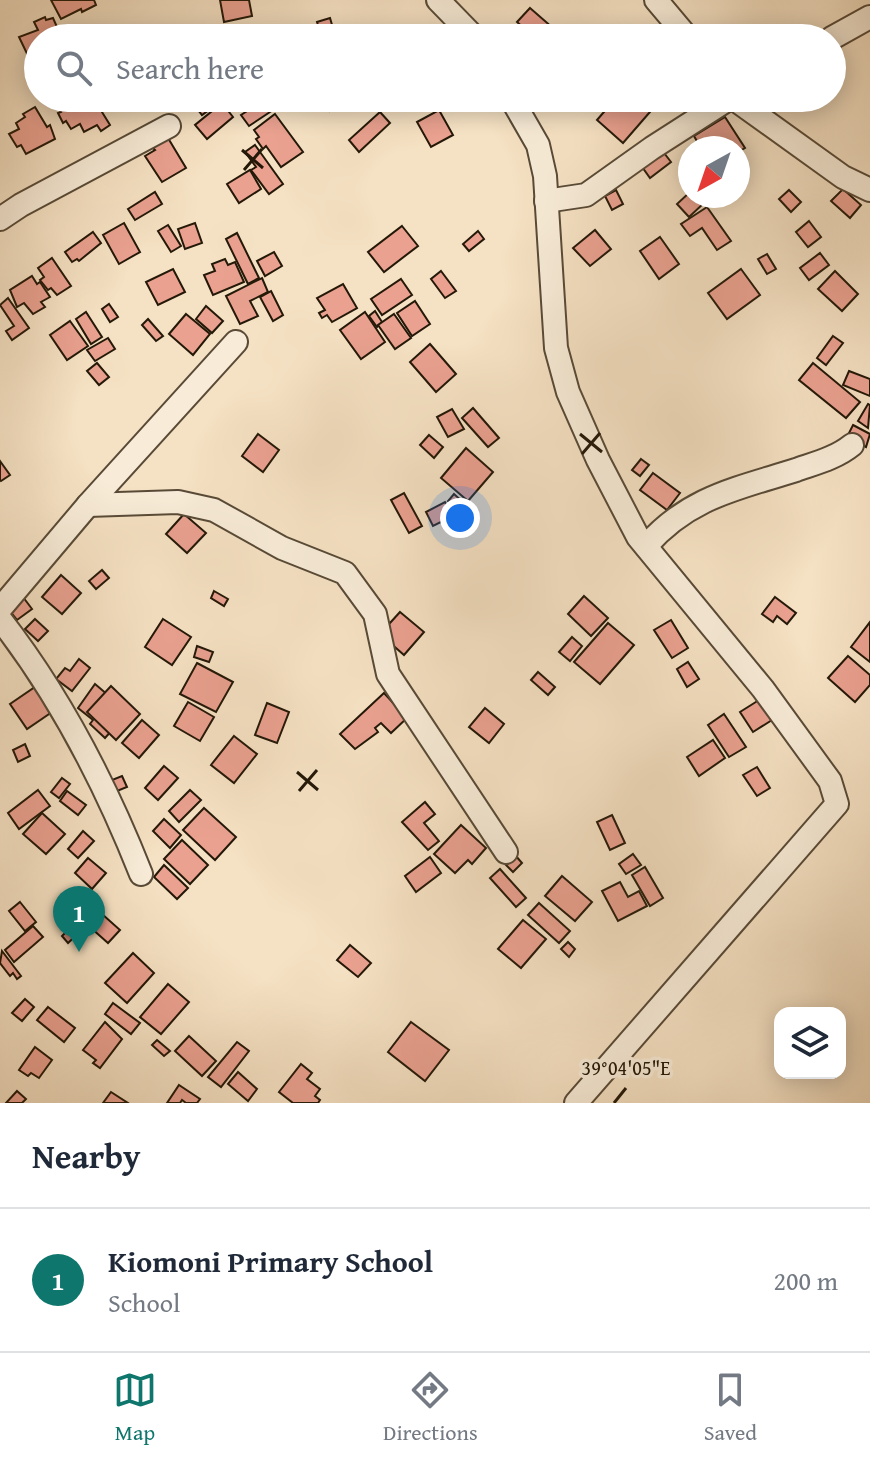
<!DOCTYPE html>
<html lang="en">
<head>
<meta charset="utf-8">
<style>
	:root { --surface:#fff; --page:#f2f2f3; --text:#1f2937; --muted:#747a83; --line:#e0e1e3; --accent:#0f766e }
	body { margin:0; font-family:"Gentium Book Plus",serif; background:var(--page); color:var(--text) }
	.controls { position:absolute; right:24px; bottom:24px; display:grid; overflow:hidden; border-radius:16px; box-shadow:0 4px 20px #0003 }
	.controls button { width:72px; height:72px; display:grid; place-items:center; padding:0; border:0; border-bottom:2px solid var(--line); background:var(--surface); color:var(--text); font:40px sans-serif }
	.compass { position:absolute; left:678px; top:136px; width:72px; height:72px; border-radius:50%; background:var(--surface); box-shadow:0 4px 20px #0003; rotate:220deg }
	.you { position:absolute; left:460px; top:518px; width:28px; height:28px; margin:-20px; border:6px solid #fff; border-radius:50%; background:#1a73e8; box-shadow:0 0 0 12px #1a73e833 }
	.badge { display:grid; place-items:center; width:52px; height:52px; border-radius:50%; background:var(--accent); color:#fff; font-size:26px; font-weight:700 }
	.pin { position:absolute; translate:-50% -66px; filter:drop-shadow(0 2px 4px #0008) }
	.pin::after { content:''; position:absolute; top:42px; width:28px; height:24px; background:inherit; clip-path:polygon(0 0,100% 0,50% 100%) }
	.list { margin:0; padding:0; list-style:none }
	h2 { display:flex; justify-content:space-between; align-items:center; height:104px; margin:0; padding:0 32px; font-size:34px }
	h2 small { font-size:26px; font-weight:400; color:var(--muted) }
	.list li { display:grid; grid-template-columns:52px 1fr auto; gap:24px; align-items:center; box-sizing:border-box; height:144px; padding:0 32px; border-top:2px solid var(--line) }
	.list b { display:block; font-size:30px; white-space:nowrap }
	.list p { margin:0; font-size:26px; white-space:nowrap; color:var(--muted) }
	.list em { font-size:26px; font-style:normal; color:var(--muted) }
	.icon { flex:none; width:44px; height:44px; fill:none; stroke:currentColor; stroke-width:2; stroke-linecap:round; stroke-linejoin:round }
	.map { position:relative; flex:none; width:870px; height:1103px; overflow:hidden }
	.search { position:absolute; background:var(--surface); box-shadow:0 4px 20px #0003; left:24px; right:24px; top:24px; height:88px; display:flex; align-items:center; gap:20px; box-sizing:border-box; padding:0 28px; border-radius:44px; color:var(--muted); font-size:30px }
	.sheet { height:248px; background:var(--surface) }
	nav { display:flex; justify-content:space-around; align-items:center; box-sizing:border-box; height:112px; border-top:2px solid var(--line); background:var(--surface); font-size:22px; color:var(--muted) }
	nav a { display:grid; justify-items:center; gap:4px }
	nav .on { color:var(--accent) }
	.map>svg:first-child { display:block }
	.building { fill:#eaa190; stroke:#241808; stroke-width:2 }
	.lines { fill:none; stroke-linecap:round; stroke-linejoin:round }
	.minor-casing { stroke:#584a37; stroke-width:26 }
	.minor { stroke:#f8ecd8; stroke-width:22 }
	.ticks { fill:none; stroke:#241808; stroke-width:3 }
	.ticks-label { font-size:20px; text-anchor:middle; fill:#241808; stroke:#f8ecd8; stroke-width:7; stroke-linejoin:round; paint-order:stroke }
</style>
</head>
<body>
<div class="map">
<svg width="870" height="1103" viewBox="0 0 870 1103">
	<rect width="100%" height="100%" fill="#f5e1c3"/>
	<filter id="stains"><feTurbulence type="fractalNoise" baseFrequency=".0025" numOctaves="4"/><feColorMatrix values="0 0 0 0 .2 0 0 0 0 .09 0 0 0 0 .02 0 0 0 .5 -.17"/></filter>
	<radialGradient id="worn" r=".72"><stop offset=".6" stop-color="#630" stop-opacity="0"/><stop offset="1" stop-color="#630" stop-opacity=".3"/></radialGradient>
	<!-- building -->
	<g class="building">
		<path d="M51,0H94L96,5L82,12L81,9L61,19Z"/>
		<path d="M220,0H249L252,16L224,22Z"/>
		<path d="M530,8L553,28L544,38H535L517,22Z"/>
		<path d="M45,17L46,20L53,18L61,36L59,38H38V62L32,64L19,37L38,30L34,22Z"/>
		<path d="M330,18L335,35L350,30L352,36L322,38L317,22Z"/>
		<path d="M305,28L309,38H296L293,33Z"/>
		<path d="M53,98H96L99,103L97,104L110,125L101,131L97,125L84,132L80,124L71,129L66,121L63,123L58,113L61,112Z"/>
		<path d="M189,98H217L220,102L202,115Z"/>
		<path d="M324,98H356L330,111Z"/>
		<path d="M616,98H648L656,105L623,143L597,120Z"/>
		<path d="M266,99L273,110L249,126L241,115Z"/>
		<path d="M222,103L233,117L207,139L195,125Z"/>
		<path d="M35,107L47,127L50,125L55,139L26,154L21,145L17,147L9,134L19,129L16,123L25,117L23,114Z"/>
		<path d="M439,110L453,135L431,147L417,122Z"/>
		<path d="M380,112L390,123L359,152L349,140Z"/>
		<path d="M275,114L303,152L281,167L266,146L263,149L256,139L259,137L254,130Z"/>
		<path d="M725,117L745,148L738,152V148H701L694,136Z"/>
		<path d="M168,138L186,168L162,182L145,156L155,150L152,147Z"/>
		<path d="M255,145L283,184L269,194L251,170L256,167L245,152Z"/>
		<path d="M661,149L671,162L650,178L640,164Z"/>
		<path d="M250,170L261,189L239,203L227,184Z"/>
		<path d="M843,189L861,205L850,218L831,201Z"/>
		<path d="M616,190L623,204L612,210L605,196Z"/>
		<path d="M789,190L801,202L791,212L779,199Z"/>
		<path d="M155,192L162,204L135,220L128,209Z"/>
		<path d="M690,192V196H698L704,203L689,217L677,204Z"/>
		<path d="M707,207L731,241L717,250L702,228L690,236L681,224Z"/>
		<path d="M809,221L821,237L808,247L796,232Z"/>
		<path d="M124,223L140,252L119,264L103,235Z"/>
		<path d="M195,223L202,243L185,249L178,229Z"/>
		<path d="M168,225L181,246L171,252L158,231Z"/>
		<path d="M402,226L418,246L384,272L368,252Z"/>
		<path d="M595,230L611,249L590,266L573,248Z"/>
		<path d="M478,231L484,239L469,251L463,244Z"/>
		<path d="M93,232L101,243L79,261L77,259L72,262L65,252Z"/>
		<path d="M237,233L259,278L248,284L226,239Z"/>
		<path d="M660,237L679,264L659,279L640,251Z"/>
		<path d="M274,252L282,266L265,276L257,261Z"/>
		<path d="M820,253L829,265L809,280L800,268Z"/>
		<path d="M767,254L776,269L767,274L758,259Z"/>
		<path d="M52,258L71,286L57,295L51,288L48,290L40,280L44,277L38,268Z"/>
		<path d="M225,259L228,265L235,262L244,282L213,295L204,275L215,271L212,264Z"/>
		<path d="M173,269L185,292L158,305L146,282Z"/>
		<path d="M741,269L760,295L727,319L708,293Z"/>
		<path d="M441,271L456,291L445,298L431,279Z"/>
		<path d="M835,271L858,294L842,311L818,289Z"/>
		<path d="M32,276L37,284L40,282L50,297L41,302L45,307L33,314L24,303L17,307L10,290Z"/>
		<path d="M262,278L268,292L250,301L258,316L240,324L226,296Z"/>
		<path d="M401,279L412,295L382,315L371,299Z"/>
		<path d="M343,284L357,308L332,322L327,315L322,318L319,313L325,310L317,298Z"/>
		<path d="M271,291L283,315L273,321L260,297Z"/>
		<path d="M8,298L29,328L12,340L6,331L14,326L0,305Z"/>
		<path d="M415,301L430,324L412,336L397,313Z"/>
		<path d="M109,304L118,317L110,322L102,309Z"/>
		<path d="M206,306L223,321L212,333L196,319Z"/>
		<path d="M375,311L382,322L377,327L369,316Z"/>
		<path d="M86,312L102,337L91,344L76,319Z"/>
		<path d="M365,312L385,342L361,359L340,330Z"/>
		<path d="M186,314L210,334L193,355L169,334Z"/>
		<path d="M394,314L411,338L395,349L378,325Z"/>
		<path d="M148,319L163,336L156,341L142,325Z"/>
		<path d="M70,321L88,346L67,360L50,335Z"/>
		<path d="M833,336L843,343L826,365L817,358Z"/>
		<path d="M108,338L115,349L95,361L87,350Z"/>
		<path d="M430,344L456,374L436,392L410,362Z"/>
		<path d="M97,363L109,377L99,385L87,371Z"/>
		<path d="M813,363L860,402L846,418L799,380Z"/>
		<path d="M849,371L870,379V396L843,385Z"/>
		<path d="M868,404L870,405L868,428L858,421Z"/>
		<path d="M473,408L499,438L488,447L462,418Z"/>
		<path d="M452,409L464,429L448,437L437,417Z"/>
		<path d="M853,425L870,434L866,447L847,437Z"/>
		<path d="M258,434L279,450L263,472L242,456Z"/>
		<path d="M429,435L443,447L434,458L420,445Z"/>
		<path d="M466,448L493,472L468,501L441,478Z"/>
		<path d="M641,459L649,465L640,476L632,470Z"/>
		<path d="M0,461L10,475L1,481L0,480Z"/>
		<path d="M653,473L680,493L667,510L640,490Z"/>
		<path d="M404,493L422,526L409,533L391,500Z"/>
		<path d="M454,494L464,503L458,509L448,501Z"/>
		<path d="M445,502L453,516L433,526L426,512Z"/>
		<path d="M184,514L206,533L187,553L166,534Z"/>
		<path d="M102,570L109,578L96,589L89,581Z"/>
		<path d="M61,575L81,593L62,614L42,597Z"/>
		<path d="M214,591L228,599L224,606L211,598Z"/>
		<path d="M584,596L608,618L591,636L568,614Z"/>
		<path d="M23,597L32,609L17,620L8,609Z"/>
		<path d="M775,597L796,613L787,624L777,616L773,622L762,614Z"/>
		<path d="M400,612L424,632L404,655L380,634Z"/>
		<path d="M35,619L48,631L38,641L25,629Z"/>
		<path d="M163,619L191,637L172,665L145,647Z"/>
		<path d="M671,620L688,648L672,658L654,630Z"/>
		<path d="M870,622V662L851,647Z"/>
		<path d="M608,623L634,645L600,684L574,662Z"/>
		<path d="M572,637L582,646L570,661L559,652Z"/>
		<path d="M197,646L213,652L209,662L194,657Z"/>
		<path d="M848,656L870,675V685L855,702L828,678Z"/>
		<path d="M79,659L90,668L72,691L56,679L65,668L70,671Z"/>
		<path d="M688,662L699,679L687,687L677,669Z"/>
		<path d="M197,663L233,682L216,712L180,694Z"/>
		<path d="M538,672L555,687L548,695L531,680Z"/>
		<path d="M95,684L128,712L105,738L90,724L93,720L78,708Z"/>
		<path d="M111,686L140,714L116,740L87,712Z"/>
		<path d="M35,687L52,712L27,729L10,704Z"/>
		<path d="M384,693L407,718L391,733L381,723L375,728L378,732L355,749L340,734Z"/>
		<path d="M759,700L772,720L753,732L740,712Z"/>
		<path d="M188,702L214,717L200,741L174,726Z"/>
		<path d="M267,703L289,712L277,743L255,735Z"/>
		<path d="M485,708L504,724L489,743L469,727Z"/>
		<path d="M724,714L746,747L729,757L708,725Z"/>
		<path d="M142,720L159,735L139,758L122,743Z"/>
		<path d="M234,736L257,754L234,783L211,765Z"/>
		<path d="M713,740L725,758L699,776L687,757Z"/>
		<path d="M25,744L30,756L18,762L13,750Z"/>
		<path d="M164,766L178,778L158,800L145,788Z"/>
		<path d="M757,767L770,788L757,796L743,775Z"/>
		<path d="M122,776L127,787L117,791L112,780Z"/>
		<path d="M62,778L70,784L59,798L51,792Z"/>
		<path d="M38,790L50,806L19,829L8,813Z"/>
		<path d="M190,790L201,800L179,822L169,811Z"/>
		<path d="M67,791L86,805L78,815L60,801Z"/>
		<path d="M425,802L435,814L424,823L439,841L428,850L402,822Z"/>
		<path d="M204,808L236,837L215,860L183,830Z"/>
		<path d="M42,813L65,834L46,854L23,834Z"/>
		<path d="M612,815L625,843L610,850L597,822Z"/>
		<path d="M164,819L181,835L170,848L153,831Z"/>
		<path d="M461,825L486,848L472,864L468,860L455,873L434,854Z"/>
		<path d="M83,831L94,841L78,858L68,849Z"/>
		<path d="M182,840L208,865L190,884L164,859Z"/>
		<path d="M633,854L641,865L626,874L619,864Z"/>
		<path d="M515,855L522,863L513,872L506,865Z"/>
		<path d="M430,857L441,873L416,892L405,876Z"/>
		<path d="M88,858L106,873L92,889L75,873Z"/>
		<path d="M164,865L188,888L177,899L154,877Z"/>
		<path d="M645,867L663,898L650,906L632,875Z"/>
		<path d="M500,869L526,898L516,907L490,878Z"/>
		<path d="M562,876L592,902L575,921L545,896Z"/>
		<path d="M620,882L628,897L639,891L647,906L618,921L602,891Z"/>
		<path d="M20,902L36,922L25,931L9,911Z"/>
		<path d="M539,903L570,931L559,943L528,915Z"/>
		<path d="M93,906L120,930L108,943L82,920Z"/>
		<path d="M523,920L546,939L521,968L498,949Z"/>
		<path d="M77,921L83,929L68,943L62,936Z"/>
		<path d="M33,926L43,937L14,962L5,950Z"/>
		<path d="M568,942L575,949L569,957L561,949Z"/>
		<path d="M350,945L371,963L358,977L337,960Z"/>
		<path d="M2,951L21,976L17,979L13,973L10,976L0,963Z"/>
		<path d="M133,953L154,973L127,1003L105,983Z"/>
		<path d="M168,984L189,1002L161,1034L140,1017Z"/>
		<path d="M25,999L34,1007L22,1021L12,1013Z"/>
		<path d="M113,1003L140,1023L131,1034L105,1014Z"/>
		<path d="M48,1007L75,1028L64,1042L37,1020Z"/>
		<path d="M105,1022L122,1039L100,1068L93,1063L96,1060L83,1050Z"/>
		<path d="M411,1022L449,1050L425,1081L388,1052Z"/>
		<path d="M189,1036L216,1061L202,1076L175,1051Z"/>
		<path d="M157,1040L170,1051L164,1056L152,1045Z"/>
		<path d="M237,1042L249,1051L221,1087L208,1077Z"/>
		<path d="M35,1047L52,1060L39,1078L31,1073L28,1076L19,1070Z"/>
		<path d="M301,1064L312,1073L307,1079L320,1089L315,1096L320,1100L318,1103H293L279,1092Z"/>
		<path d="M238,1072L257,1089L248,1101L228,1084Z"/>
		<path d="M179,1085L200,1099L197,1103H186L182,1100L180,1103H167Z"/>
		<path d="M17,1091L26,1099L22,1103H6Z"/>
		<path d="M111,1092L128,1103H103Z"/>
	</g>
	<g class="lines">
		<defs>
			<g id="minor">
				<path d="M438,0L475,38"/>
				<path d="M656,0L688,38"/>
				<path d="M832,38L870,17"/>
				<path d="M511,98L538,145L545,176L556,348L568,392L598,460L638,537L763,689L830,781L837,804L576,1103"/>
				<path d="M733,98L843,177L870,190"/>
				<path d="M546,201L586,195L652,148L730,98"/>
				<path d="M0,219L21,205L169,126"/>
				<path d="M88,505L178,502L214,510L282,548L345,573L375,614L388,674L506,852"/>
				<path d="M646,546C689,497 736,489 796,470C816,463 836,458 852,445"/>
				<path d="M0,609L88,505L236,342"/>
				<path d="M0,619C60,696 105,783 141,874"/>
			</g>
		</defs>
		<!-- minor casing -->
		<use href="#minor" class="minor-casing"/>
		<!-- minor -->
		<use href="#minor" class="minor"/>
	</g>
	<!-- ticks -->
	<path class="ticks" d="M242,150L263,168M244,170L262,149M580,434L602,452M582,454L600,433M297,772L318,790M299,791L317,770M614,1103L626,1088"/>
	<g class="ticks-label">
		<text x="626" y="1075">39°04'05"E</text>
	</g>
	<rect width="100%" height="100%" filter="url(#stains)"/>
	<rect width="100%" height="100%" fill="url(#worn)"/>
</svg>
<div class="controls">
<button><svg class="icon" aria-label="layers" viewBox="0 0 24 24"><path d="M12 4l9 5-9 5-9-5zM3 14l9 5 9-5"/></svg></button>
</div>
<svg class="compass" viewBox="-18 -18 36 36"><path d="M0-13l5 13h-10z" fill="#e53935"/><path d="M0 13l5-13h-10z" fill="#747a83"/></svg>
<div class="you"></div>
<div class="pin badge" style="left:79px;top:952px">1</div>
<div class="search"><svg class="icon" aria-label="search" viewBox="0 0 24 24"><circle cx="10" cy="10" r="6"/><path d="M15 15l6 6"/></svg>Search here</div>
</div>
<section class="sheet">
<h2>Nearby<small></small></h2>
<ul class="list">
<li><span class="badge">1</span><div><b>Kiomoni Primary School</b><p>School</p></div><em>200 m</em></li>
</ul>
</section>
<nav>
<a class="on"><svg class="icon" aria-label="map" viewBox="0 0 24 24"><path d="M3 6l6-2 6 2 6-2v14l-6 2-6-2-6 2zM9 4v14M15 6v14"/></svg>Map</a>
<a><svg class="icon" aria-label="directions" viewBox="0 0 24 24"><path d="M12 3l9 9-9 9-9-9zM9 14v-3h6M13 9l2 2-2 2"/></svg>Directions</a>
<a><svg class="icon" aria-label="saved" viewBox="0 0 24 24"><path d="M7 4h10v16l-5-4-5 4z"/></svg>Saved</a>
</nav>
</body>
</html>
